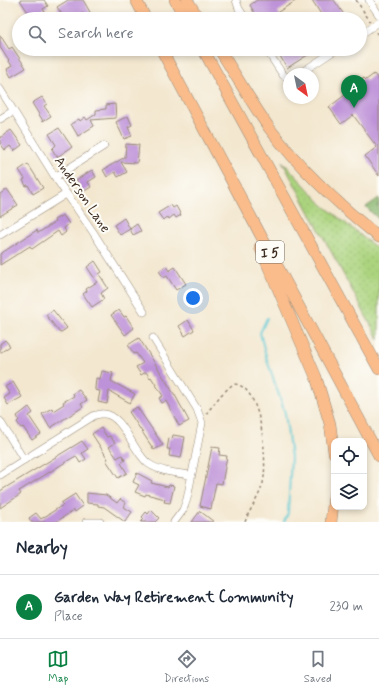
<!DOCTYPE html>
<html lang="en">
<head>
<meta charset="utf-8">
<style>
	:root { --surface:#fff; --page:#f2f2f3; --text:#1f2937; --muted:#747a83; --line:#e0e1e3; --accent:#0b8043 }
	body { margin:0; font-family:Mynerve,sans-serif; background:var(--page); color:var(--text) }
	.controls { position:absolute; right:12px; bottom:12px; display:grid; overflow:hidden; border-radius:8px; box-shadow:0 2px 6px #0003 }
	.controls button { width:36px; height:36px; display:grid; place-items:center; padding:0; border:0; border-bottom:1px solid var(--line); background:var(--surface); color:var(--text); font:20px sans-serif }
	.compass { position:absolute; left:283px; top:68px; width:36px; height:36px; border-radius:50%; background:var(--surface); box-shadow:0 2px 6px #0003; rotate:147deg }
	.you { position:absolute; left:193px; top:298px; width:14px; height:14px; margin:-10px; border:3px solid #fff; border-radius:50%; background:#1a73e8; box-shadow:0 0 0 6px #1a73e833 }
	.badge { display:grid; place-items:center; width:26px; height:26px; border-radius:50%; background:var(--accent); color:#fff; font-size:13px; font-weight:700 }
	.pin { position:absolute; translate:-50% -33px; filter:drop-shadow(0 1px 2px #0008) }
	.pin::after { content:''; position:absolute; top:21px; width:14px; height:12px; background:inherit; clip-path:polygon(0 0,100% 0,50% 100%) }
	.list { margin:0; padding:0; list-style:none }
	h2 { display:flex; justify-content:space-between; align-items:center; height:52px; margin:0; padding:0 16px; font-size:17px }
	h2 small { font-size:13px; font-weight:400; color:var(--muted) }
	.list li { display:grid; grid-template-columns:26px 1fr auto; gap:12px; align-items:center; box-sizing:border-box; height:64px; padding:0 16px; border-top:1px solid var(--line) }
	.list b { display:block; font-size:15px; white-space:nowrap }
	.list p { margin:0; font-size:13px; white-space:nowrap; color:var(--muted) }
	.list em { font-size:13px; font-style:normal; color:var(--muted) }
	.icon { flex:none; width:22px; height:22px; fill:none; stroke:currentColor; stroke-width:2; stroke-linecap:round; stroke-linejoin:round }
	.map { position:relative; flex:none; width:379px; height:522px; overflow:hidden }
	.search { position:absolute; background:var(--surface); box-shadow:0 2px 6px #0003; left:12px; right:12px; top:12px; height:44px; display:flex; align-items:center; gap:10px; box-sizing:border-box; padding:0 14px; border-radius:22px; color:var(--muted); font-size:15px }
	.sheet { height:116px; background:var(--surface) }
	nav { display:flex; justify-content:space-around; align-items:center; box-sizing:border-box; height:56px; border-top:1px solid var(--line); background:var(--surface); font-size:11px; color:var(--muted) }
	nav a { display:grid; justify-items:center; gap:2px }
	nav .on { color:var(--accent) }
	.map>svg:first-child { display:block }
	.grass { fill:url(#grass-dots); stroke:#747f4e }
	.forest { fill:url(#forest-firs); stroke:#627046 }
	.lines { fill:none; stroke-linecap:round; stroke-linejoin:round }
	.stream { stroke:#5bc8d2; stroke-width:2 }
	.building { fill:#be92d8 }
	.minor-casing { stroke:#978876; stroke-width:8 }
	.highway-casing { stroke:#978876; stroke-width:12 }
	.path { stroke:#978876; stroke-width:1.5; stroke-dasharray:3 3; stroke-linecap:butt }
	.minor { stroke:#fff; stroke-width:7 }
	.highway { stroke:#fabc8b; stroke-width:11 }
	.labels { text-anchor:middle; stroke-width:4; stroke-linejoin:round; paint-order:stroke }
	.shield { fill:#fdfcf7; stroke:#75695f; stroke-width:1 }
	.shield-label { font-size:13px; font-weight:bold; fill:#3b2a1e }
	.street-label { font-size:14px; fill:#3b2a1e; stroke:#fdfcf7 }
</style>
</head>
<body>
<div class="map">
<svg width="379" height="522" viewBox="0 0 379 522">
	<defs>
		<pattern id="grass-dots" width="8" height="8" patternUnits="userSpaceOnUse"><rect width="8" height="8" fill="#acd47f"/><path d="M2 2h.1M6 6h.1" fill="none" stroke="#95b66d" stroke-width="1.8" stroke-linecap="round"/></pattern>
		<pattern id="forest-firs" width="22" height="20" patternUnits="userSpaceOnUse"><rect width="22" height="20" fill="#89b66e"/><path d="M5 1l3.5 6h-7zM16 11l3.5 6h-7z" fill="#71945a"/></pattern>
	</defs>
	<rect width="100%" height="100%" fill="#fdfcf7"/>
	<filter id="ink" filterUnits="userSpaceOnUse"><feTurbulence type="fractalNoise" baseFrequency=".025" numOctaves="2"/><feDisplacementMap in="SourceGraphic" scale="8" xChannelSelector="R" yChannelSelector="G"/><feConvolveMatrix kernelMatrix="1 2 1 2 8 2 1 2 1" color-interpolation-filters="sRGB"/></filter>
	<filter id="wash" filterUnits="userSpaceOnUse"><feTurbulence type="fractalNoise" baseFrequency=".012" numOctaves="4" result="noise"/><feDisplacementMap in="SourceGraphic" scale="16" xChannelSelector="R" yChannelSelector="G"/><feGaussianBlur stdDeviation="0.9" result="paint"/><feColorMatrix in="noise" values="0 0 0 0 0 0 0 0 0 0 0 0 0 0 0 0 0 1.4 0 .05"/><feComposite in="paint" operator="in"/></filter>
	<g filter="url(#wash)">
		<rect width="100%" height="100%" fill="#f3e7cf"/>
		<!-- grass -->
		<path class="grass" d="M282,161L323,205L379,250V340Z"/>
		<!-- forest -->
		<path class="forest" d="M379,198V220L366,207Z"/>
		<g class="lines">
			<!-- stream -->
			<path class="stream" d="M267,318L260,333L267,360L285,413L291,457L288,513L284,522"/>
		</g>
		<g id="blocks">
			<!-- building -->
			<g class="building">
				<path d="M20,0H44L48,6L43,9L49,19H37L34,15L31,17Z"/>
				<path d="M68,0H83L94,19H87L83,13L75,19H52L61,13L57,7Z"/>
				<path d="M257,0H297L278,12L282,19H258L250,5Z"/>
				<path d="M312,0H334L347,19H324Z"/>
				<path d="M0,35L9,49L12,47L26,68L11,77L7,69L12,66L0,47Z"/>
				<path d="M276,49H317L287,68Z"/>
				<path d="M374,74L379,81V176L365,156L377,147L353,115L341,124L329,107L349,92L348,90L364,78L366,80Z"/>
				<path d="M42,97L47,104L44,106L51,116L43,121L32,103Z"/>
				<path d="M115,104L116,118L91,120L94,126L78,136L71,124L79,119L80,121L85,117L87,120L96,114V110L106,109V105Z"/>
				<path d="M128,116L132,125L128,127L132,136L124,139L116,122Z"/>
				<path d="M59,128L72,147L57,157L52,149L56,145L49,134Z"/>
				<path d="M11,130L22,145L14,151L10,146L5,150L0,143V138Z"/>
				<path d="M126,144L139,145L137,163L121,162L127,172L118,177L115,172L107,177L103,170L125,157Z"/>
				<path d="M28,164L43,188L33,194L28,185L26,186L23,180L25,179L19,170Z"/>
				<path d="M92,170L96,177L88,182L91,187L83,192L76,180Z"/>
				<path d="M7,189L18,205L0,216V194Z"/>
				<path d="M171,205L173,208L176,206L181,215L176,218L174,215L169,219L168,217L163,220L158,213Z"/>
				<path d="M63,215L69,224L64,228L66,232L61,236L58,231L32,249L30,246L0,265V254L37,230L38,233L55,222L54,220Z"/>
				<path d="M124,218L130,229L137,224L141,231L133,235L130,229L120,235L114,225Z"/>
				<path d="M95,261L102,272L99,274L108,288L101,293L104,299L92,307L83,294L87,291L86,289L97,282L87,267Z"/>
				<path d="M166,266L169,271L175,267L186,284L176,290L167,276L164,278L159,271Z"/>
				<path d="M53,310L67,328L60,333L46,315Z"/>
				<path d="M119,310L124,317L126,316L134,328L125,335L111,315Z"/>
				<path d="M188,320L194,330L185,336L179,326Z"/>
				<path d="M139,338L176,397L189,421L179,426L166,401L162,403L159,398L163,396L151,377L150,378L146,372L141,375L136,367L143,363L136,353L134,354L128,345Z"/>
				<path d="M5,340L10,346L0,353V344Z"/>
				<path d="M102,371L113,373L111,381L135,394L130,403L109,391L107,404L98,402L100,391L95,390V388L96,378L100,379Z"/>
				<path d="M13,382L22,397L8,405L4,398L10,394L5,387Z"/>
				<path d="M79,390L87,400L81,404L83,407L50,428L42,414L52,408L53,411L64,404L63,402L74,396L73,393Z"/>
				<path d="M29,407L33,413L29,416L41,434L32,440L23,427L21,428L17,422L19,420L17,416Z"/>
				<path d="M137,407L163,445L154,450L129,412Z"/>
				<path d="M101,428L107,437L110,436L115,443L109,447L117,458L122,455L125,460L121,463L127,473L118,478L106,460L108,459L92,434Z"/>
				<path d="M173,435L185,437L181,458L169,456L170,449H167L169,438L172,439Z"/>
				<path d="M82,441L88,449L82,453L86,459L80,463L76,456L69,460L19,491L21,494L0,508V491Z"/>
				<path d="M212,447L220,448L219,455L227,456L222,484L216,483L211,509L200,506Z"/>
				<path d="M137,473L152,481L151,483L168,487L169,485L174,486L170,503L164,502L165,499L146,494L145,496L135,492L139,485L133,482Z"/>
				<path d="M87,493L106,495L117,503L120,499L126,503L124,507L132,512L125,522L104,507L98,506V504L87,503Z"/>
				<path d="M75,494L83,506L75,512L74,510L56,522H31L29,518L36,513L41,519L63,505L61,503Z"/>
				<path d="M151,510L159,518L155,522H141L144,519L142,517L146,512L148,514Z"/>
				<path d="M200,511L214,522H192Z"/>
			</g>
		</g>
	</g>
	<g filter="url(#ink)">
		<use href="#blocks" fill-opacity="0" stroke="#978876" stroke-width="1"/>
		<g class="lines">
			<defs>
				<g id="minor">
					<path d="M236,0L239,9L246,19"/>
					<path d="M369,0L379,15"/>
					<path d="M360,35L379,22"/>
					<path d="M266,49L283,75L289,78"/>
					<path d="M299,74L337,49"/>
					<path d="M0,89L55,177L93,232L144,312"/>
					<path d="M0,119L13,111"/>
					<path d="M55,177L104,146"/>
					<path d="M0,235L66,194"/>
					<path d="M153,338L197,409L202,423L187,499L183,510L174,522"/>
					<path d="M0,421L24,460"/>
					<path d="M0,475L95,415C98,415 102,413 104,414C124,415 133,453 149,464C161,472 177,473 191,475"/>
					<path d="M86,522H100"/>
				</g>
				<g id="highway">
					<path d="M136,0L146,19"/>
					<path d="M175,0L186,19"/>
					<path d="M187,0L199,19"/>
					<path d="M161,49L379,456"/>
					<path d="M203,49L379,369"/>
					<path d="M219,49C236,75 252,104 270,129C301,170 339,205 379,237"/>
					<path d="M260,247L316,377L330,424L334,453"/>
					<path d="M331,522L334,496"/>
				</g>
			</defs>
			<!-- minor casing -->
			<use href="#minor" class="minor-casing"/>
			<!-- highway casing -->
			<use href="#highway" class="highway-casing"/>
			<!-- path -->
			<g class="path">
				<path d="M356,0L370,21"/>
				<path d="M376,32L379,37"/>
				<path d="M206,414L221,395L233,384C262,383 268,462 263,483C259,498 250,508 245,522"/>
			</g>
			<!-- minor -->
			<use href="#minor" class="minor"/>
			<!-- highway -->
			<use href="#highway" class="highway"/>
		</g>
	</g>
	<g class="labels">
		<!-- shield labels -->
		<rect class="shield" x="256" y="241" width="28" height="22" rx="3"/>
		<g class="shield-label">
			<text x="270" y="257">I 5</text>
		</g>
		<!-- street labels -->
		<g class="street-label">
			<text transform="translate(83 194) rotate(56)" y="5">Anderson Lane</text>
		</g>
	</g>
</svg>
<div class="controls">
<button><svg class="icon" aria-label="locate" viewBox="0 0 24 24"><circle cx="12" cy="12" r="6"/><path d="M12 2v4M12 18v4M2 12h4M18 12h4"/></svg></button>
<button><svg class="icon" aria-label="layers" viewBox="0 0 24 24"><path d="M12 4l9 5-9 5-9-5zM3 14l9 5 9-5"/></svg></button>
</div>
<svg class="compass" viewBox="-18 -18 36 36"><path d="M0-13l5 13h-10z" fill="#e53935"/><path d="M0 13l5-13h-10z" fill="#747a83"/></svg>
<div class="you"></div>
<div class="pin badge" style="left:354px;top:108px">A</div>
<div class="search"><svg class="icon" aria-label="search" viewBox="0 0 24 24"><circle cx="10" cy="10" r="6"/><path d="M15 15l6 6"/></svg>Search here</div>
</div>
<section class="sheet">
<h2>Nearby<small></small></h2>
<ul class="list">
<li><span class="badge">A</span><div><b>Garden Way Retirement Community</b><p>Place</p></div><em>230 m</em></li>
</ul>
</section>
<nav>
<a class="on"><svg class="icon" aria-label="map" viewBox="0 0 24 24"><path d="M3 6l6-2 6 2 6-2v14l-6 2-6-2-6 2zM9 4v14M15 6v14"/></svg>Map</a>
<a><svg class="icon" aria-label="directions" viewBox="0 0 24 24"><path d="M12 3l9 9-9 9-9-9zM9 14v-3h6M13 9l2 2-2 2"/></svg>Directions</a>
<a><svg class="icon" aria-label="saved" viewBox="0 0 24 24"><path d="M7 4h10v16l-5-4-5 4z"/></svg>Saved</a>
</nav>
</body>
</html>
